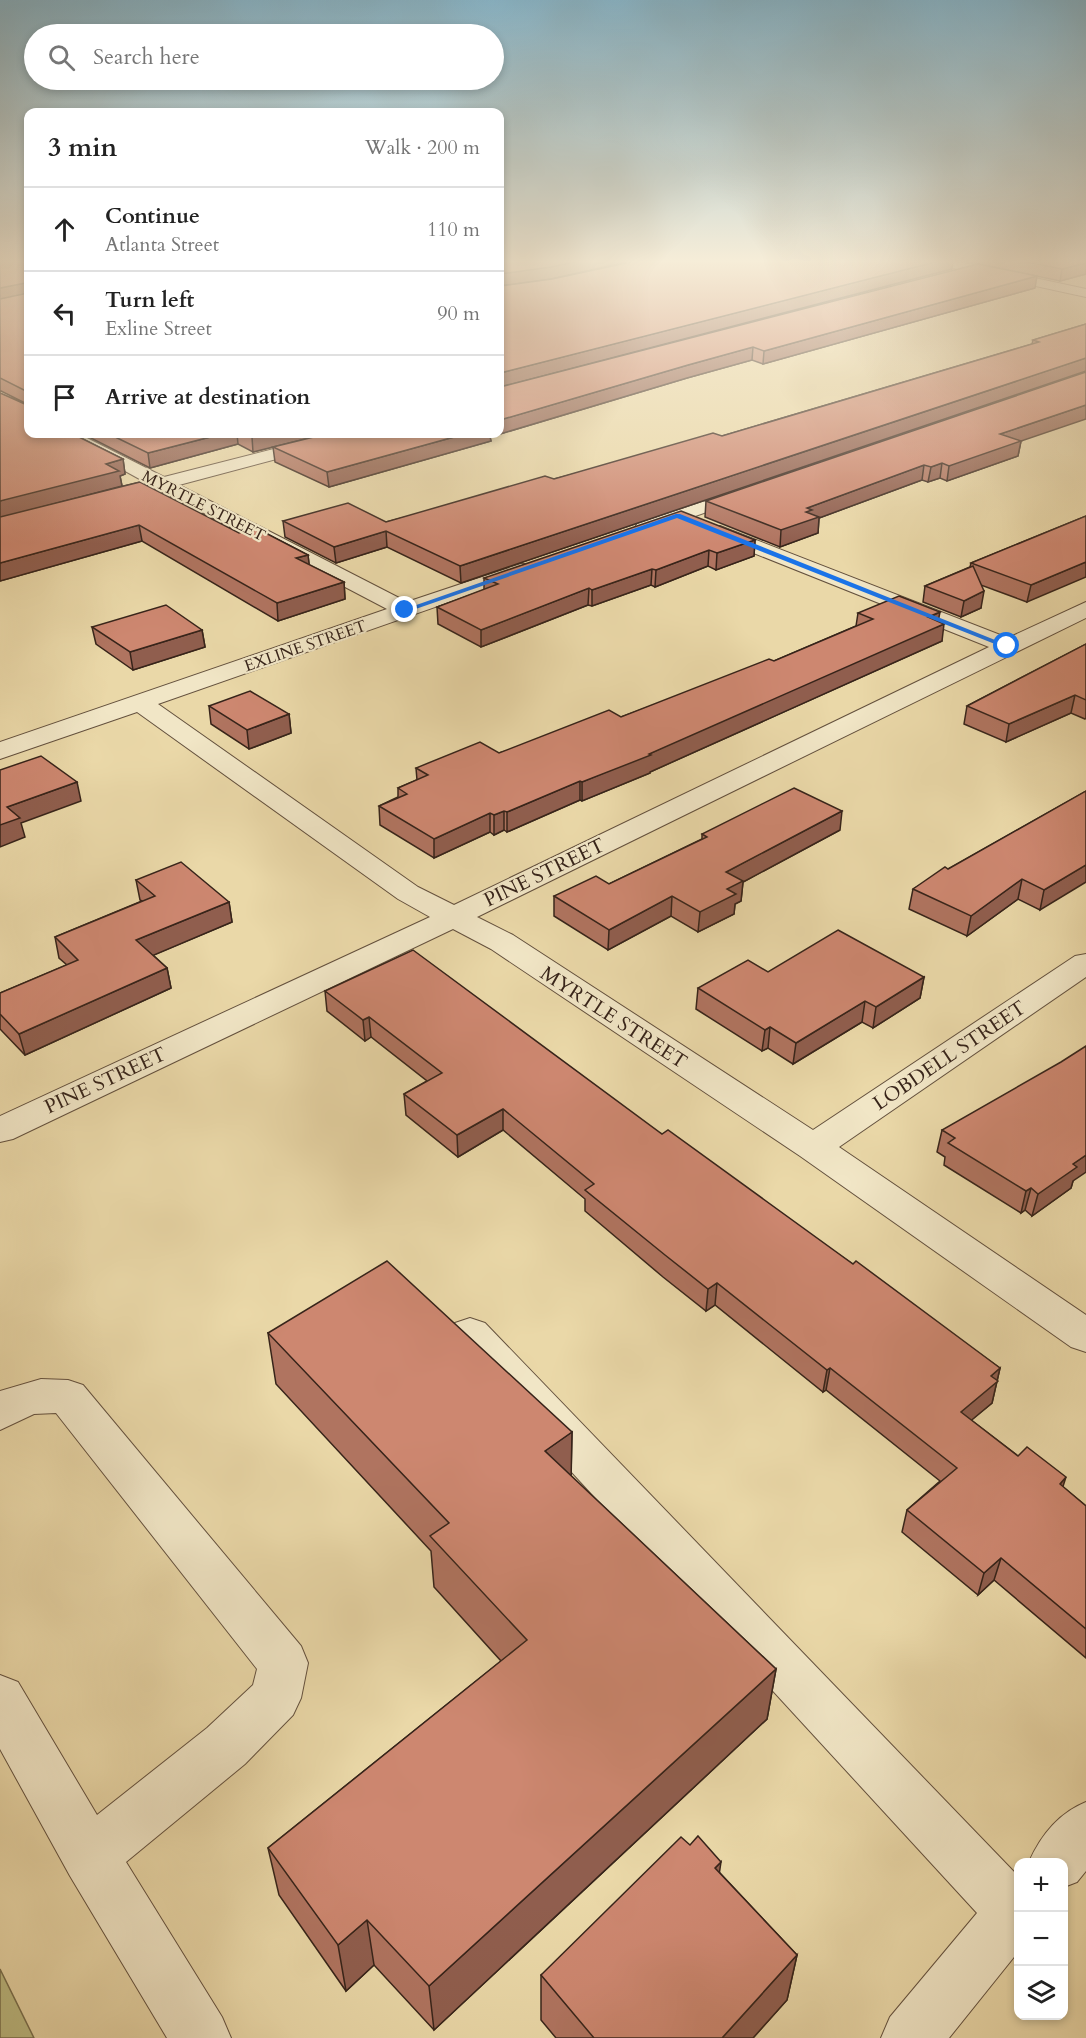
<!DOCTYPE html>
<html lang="en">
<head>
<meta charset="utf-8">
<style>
	:root { --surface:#fff; --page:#f2f2f2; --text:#222; --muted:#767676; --line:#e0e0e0 }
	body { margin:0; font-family:Cardo,serif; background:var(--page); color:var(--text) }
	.controls { position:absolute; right:18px; bottom:18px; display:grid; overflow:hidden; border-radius:12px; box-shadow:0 3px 9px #0003 }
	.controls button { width:54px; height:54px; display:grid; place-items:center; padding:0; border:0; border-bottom:2px solid var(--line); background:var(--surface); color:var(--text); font:30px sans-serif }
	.stop { position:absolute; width:18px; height:18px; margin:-14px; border:4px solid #1a73e8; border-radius:50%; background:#fff }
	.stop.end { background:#1a73e8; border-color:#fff; box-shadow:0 2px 6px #0008 }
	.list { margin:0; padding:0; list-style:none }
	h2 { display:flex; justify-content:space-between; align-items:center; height:78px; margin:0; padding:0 24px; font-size:26px }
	h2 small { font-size:20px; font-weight:400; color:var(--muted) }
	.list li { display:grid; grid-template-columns:39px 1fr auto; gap:18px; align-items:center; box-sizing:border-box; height:84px; padding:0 24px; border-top:2px solid var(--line) }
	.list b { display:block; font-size:22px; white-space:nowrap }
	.list p { margin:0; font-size:20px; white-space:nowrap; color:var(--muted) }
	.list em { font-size:20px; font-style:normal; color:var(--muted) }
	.icon { flex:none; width:33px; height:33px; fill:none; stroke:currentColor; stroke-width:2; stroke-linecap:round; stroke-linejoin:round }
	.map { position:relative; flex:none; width:1086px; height:2038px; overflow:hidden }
	.search { position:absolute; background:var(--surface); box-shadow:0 3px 9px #0003; left:24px; top:24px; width:480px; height:66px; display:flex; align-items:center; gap:15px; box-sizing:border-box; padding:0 21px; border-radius:33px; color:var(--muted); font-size:22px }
	.panel { position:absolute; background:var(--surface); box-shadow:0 3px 9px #0003; left:24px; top:108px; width:480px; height:330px; border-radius:12px }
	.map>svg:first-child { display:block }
	.green { fill:#bebc83; stroke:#7a704e; stroke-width:1.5 }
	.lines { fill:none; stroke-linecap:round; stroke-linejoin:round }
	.minor-casing { stroke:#64513e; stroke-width:2 }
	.minor { fill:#f1e6c6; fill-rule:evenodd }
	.wall { fill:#b07460; stroke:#37241a; stroke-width:1.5 }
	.shaded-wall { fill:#905e4e; stroke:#37241a; stroke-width:1.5 }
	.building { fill:#cd8770; stroke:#37241a; stroke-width:1.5 }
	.route { fill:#1a73e8 }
	.labels { text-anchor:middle; stroke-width:4.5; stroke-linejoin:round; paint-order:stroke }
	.far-street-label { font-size:16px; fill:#37241a; stroke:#f1e6c6 }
	.street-label { font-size:20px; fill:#37241a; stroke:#f1e6c6 }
</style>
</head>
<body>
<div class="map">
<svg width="1086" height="2038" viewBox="0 0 1086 2038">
	<rect width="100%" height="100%" fill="#ead8a8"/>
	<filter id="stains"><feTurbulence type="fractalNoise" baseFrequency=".00333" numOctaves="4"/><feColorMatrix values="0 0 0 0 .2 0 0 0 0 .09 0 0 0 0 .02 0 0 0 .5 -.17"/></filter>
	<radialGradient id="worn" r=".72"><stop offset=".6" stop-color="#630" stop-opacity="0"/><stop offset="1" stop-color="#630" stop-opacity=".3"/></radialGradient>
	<!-- green -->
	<path class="green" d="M0,1969L34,2038H0Z"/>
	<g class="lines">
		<defs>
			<g id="minor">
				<path d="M924,259H947L1086,289V297L930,263Z"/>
				<path d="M28,385V395L0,401V391Z"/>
				<path d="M58,434H79L164,477L332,434H358L356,438L179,485L407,602L521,564H535L539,568L535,572L158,704L418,887L454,905L989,647L706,534L703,530L706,526H720L1008,638L1086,602V618L477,917L513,935L813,1130L1075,956L1086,954V977L839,1147L1086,1315V1352L1071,1347L800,1156L491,949L453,929L13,1139L0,1142V1116L430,917L398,899L137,712L0,759V742L387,609L160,490H145L143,486L145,482Z"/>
				<path d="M746,486L753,488L755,492L753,496L652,531H638L635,527L638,523Z"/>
				<path d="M470,1318L485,1323L1018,1876V1952L949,2038H881L890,2017L977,1913L455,1345L449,1334L455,1323Z"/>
				<path d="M41,1379L68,1380L83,1385L301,1646L308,1663L301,1698L293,1715L245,1764L126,1862L222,2017L231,2038H167L70,1876L0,1749V1675L18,1682L97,1815L207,1728L253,1685L257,1669L56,1413L34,1414L0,1430V1391Z"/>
				<path d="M1086,1802V1871L1077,1882L1064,1887V1862H1029C1041,1835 1059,1813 1086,1802Z"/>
			</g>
		</defs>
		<!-- minor casing -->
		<use href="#minor" class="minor-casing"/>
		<!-- minor -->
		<use href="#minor" class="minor"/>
	</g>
	<!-- wall -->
	<g class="wall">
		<path d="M0,259H28V434H73L123,459L125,474L120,476L122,486L90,494L140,482L239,533L256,528L308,555L309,565L344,582L345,599L278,621L142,541L0,581V393L27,405V404L1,391L0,392Z"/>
		<path d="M500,259L551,279L500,286L952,269L500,387L1035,288L763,364L752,360L687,378L490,437L491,441L329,487L275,462L273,447L500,434Z"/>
		<path d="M955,259H1086V274L1060,281Z"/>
		<path d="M1086,324V371L461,583L387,547L336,563L285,537L283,521L386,522L722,436L1032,344L1033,340Z"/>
		<path d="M83,434H325L253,452L238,444L150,468Z"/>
		<path d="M1021,441L1018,456L947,481L940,478L928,482L922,480L819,518L818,533L780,547L705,517L706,501Z"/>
		<path d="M1086,516L1027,602L981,585V608L961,617L923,602L925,586L970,567L971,563Z"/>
		<path d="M755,540L754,556L716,570L708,566L655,587L651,585L592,606L588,605L481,647L438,624L437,607L484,590V578Z"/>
		<path d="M858,613L938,622L942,641L650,772V773L582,801L580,800L507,832L504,830L494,835L490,832L434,858L380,825L379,806L398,797V788L417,780L416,768L499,753L621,717L774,661L856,626Z"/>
		<path d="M92,627L202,630L205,647L133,670L96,644Z"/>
		<path d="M1086,644V718L1085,719L1071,713L1006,742L964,724L967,706Z"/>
		<path d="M209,706L289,714L291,733L249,749L211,724Z"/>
		<path d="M1086,791L1040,910L1018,899L967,936L909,909L913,889Z"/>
		<path d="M840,830L743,882L741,901L735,904L734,914L698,932L671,916L608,950L554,916V896L609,884L702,839V834Z"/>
		<path d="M136,880L229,902L232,922L153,955L167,968L171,988L25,1055L0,1029V993L67,965L59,958L55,937L142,901L140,900Z"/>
		<path d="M768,972L924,977L920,998L873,1028L862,1022L793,1064L768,1048L762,1051L696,1009L698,988Z"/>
		<path d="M325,991L662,1134L853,1264L1000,1368L992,1403L971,1420L1018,1456L1063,1487L1086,1506V1658L994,1580L978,1595L902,1532L907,1510L940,1481L826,1390L823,1392L715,1305L706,1311L663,1277L585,1211V1199L503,1130L458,1157L406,1115L404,1094L427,1081L371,1037L365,1041L327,1011Z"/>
		<path d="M942,1130L1073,1181L1071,1188L1032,1216L1025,1210L1021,1213L944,1165L945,1157L937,1152Z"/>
		<path d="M268,1333L572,1432L571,1476L776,1669L767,1719L434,2030L374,1965L346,1991L279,1895L268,1848L501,1661L434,1587L431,1551L276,1384Z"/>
		<path d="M720,1873L797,1955L787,2000L753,2038H556L541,2020V1975Z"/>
	</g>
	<!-- shaded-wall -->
	<g class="shaded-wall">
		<path d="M589,259H640L551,279L500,286V287V274Z"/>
		<path d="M945,259H953L952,269L500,387V373Z"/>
		<path d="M1086,263V274L1060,281L1062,269Z"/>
		<path d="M1037,276L1035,288L763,364L764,351Z"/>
		<path d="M25,283L28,295L0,300V288Z"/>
		<path d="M753,347L752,360L687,378L490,437L491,441L329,487L327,472L465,434H500V420L688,365Z"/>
		<path d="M1086,358V371L461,583L460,566Z"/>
		<path d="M1086,405V419L1021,441L1018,456L947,481L949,466L1000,434Z"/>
		<path d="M222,434H237L238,444L150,468L148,453Z"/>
		<path d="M266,434H325L253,452L252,437Z"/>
		<path d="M123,459L125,474L120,476L122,486L0,518V501L106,464Z"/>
		<path d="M942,463L940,478L928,482L931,467Z"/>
		<path d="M924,465L922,480L819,518L818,533L780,547L781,530L807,508Z"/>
		<path d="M139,525L142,541L0,581V563Z"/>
		<path d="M386,531L387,547L336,563L334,547Z"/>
		<path d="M755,540L754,556L716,570L717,553Z"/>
		<path d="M709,550L708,566L655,587L656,570Z"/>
		<path d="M308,555L310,571L296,558Z"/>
		<path d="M1086,562V577L1027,602L1031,585Z"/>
		<path d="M652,569L651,585L592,606V590Z"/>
		<path d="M344,582L345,599L278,621L277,603Z"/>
		<path d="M589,588L588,605L481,647V630Z"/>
		<path d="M984,591L981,608L961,617L964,601Z"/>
		<path d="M940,612L937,627L944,624L942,641L650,772V773L582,801V782L649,754Z"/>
		<path d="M202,630L205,647L133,670L130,652Z"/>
		<path d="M1075,695L1071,713L1006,742L1009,724Z"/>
		<path d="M289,714L291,733L249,749L247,730Z"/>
		<path d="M580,781V800L507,832V812Z"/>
		<path d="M77,782L81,801L21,823L25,837L0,847V825L7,807Z"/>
		<path d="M504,811V830L494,835V815Z"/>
		<path d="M842,811L840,830L743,882L741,901L735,904L734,914L698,932L700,912L726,872Z"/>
		<path d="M490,813V832L434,858V839Z"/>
		<path d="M1086,865V882L1040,910L1044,890Z"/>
		<path d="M1022,879L1018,899L967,936L971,916Z"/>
		<path d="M672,896L671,916L608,950L609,930Z"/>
		<path d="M229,902L232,922L140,961L136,940Z"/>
		<path d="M167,968L171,988L25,1055L19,1034Z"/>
		<path d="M924,977L920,998L873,1028L876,1007Z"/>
		<path d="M865,1001L862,1022L793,1064L796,1043Z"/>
		<path d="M369,1017L371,1037L365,1041L363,1020Z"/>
		<path d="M770,1027L768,1048L762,1051L765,1030Z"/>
		<path d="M503,1109V1130L458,1157L457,1135Z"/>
		<path d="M1086,1155V1172L1073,1181L1071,1188L1032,1216L1038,1194L1073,1164Z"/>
		<path d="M1031,1188L1025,1210L1021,1213L1026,1191Z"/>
		<path d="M717,1283L715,1305L706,1311L708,1289Z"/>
		<path d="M830,1368L826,1390L823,1392L827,1370Z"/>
		<path d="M1000,1368L992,1403L955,1434L961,1412L991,1376Z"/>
		<path d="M572,1432L571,1483L545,1451Z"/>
		<path d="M1066,1477L1059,1499L1060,1484Z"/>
		<path d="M1001,1558L994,1580L978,1595L984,1573Z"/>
		<path d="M776,1669L767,1719L434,2030L429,1986Z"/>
		<path d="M721,1862L714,1909L715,1868Z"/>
		<path d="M367,1920L374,1965L346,1991L338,1945Z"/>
		<path d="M797,1955L787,2000L753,2038H722Z"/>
	</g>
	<!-- building -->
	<g class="building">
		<path d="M0,259H28V434H73L123,459L106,464L119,471L0,501V393L27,405L26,391L0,378V299L28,293L25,283L0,288Z"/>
		<path d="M500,259H589L551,267L500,274Z"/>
		<path d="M645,259H947L500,373V286L552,279Z"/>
		<path d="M1011,259H1086V263L1062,269Z"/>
		<path d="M978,264L1037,276L764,351L753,347L688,365L500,420V387Z"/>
		<path d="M1086,324V358L460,566L386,531L334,547L283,521L348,503L386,522L545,476L554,479L713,433L722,436L1039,342L1033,340Z"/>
		<path d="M1086,372V405L1000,434L1021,441L949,466L942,463L931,467L924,465L807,508L812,510L806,512L819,517L781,530L706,501Z"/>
		<path d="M109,434H222L148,453Z"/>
		<path d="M244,434H266L252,437Z"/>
		<path d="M326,434H465L327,472L273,447Z"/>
		<path d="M140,482L239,533L256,528L308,555L296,558L344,582L277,603L139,525L0,563V517Z"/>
		<path d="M681,511L755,540L717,553L709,550L656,570L652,569L592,590L589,588L481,630L437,607L498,584L484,578Z"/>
		<path d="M1086,516V562L1031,585L971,563Z"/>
		<path d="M973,566L984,591L964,601L925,586Z"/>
		<path d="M899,596L940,612L928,617L944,624L649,754L651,755L582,782L580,781L507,812L504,811L494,815L490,813L434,839L379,806L407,794L398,788L428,775L416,768L480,742L499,753L609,710L621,717L769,659L774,661L873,619L858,613Z"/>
		<path d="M166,605L202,630L130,652L92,627Z"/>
		<path d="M1086,644V700L1075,695L1009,724L967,706Z"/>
		<path d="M250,691L289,714L247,730L209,706Z"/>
		<path d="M41,756L77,782L7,807L20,818L0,825V770Z"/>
		<path d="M794,788L842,811L726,872L743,881L727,889L736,894L700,912L672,896L609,930L554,896L596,876L609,884L707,837L702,834Z"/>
		<path d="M1086,791V865L1044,890L1022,879L971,916L913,889L945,867L948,869Z"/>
		<path d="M181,862L229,902L136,940L167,968L19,1034L0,1014V993L78,960L55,937L155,896L136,880Z"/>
		<path d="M838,930L924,977L876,1007L865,1001L796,1043L770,1027L765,1030L698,988L748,960L768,972Z"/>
		<path d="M413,950L662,1134L668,1130L853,1264L856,1261L1000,1368L991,1376L998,1381L961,1412L1018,1456L1027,1447L1066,1477L1060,1484L1086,1506V1629L1001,1558L984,1573L907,1510L957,1468L830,1368L827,1370L717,1283L708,1289L665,1255L585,1190L594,1184L503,1109L457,1135L404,1094L442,1073L369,1017L363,1020L325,991Z"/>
		<path d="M1086,1046V1155L1073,1164L1077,1167L1038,1194L1031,1188L1026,1191L948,1143L955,1138L942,1130L1061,1062Z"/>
		<path d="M387,1261L572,1432L545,1451L776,1669L429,1986L367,1920L338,1945L268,1848L527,1640L430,1536L449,1523L268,1333Z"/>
		<path d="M698,1836L721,1862L715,1868L797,1955L722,2038H594L541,1975L681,1837L690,1845Z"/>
	</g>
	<!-- sky -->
	<linearGradient id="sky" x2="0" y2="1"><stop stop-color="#88b7cc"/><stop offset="0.48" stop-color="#f6edd8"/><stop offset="1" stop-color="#f6edd8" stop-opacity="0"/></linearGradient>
	<rect width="1086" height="544" fill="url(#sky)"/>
	<!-- route -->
	<path class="route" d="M676,514H680L1010,646L1005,648L677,518L407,612L402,610Z"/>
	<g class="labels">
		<!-- far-street labels -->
		<g class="far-street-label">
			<text transform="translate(204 505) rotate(27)" y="6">MYRTLE STREET</text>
			<text transform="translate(305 645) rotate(-19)" y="6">EXLINE STREET</text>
		</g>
		<!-- street labels -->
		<g class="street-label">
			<text transform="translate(544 872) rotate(-26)" y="7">PINE STREET</text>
			<text transform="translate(614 1017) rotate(33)" y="7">MYRTLE STREET</text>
			<text transform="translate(949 1055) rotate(-34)" y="7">LOBDELL STREET</text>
			<text transform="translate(105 1080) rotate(-25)" y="7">PINE STREET</text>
		</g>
	</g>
	<rect width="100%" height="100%" filter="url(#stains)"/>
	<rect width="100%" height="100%" fill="url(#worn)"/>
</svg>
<div class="controls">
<button>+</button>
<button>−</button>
<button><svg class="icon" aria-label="layers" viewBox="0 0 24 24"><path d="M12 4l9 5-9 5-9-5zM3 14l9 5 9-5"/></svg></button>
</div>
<div class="stop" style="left:1007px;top:646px"></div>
<div class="stop end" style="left:405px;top:610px"></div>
<div class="search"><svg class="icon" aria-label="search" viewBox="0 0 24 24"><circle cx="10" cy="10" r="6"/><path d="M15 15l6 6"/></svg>Search here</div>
<section class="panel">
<h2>3 min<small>Walk · 200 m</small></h2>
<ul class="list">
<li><svg class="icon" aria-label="ahead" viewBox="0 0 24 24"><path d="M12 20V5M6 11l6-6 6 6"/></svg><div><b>Continue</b><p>Atlanta Street</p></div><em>110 m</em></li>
<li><svg class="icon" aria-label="left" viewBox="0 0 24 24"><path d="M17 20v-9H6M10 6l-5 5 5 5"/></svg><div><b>Turn left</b><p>Exline Street</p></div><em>90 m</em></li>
<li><svg class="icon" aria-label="arrive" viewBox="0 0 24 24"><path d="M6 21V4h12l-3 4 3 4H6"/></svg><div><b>Arrive at destination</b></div></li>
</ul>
</section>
</div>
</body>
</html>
